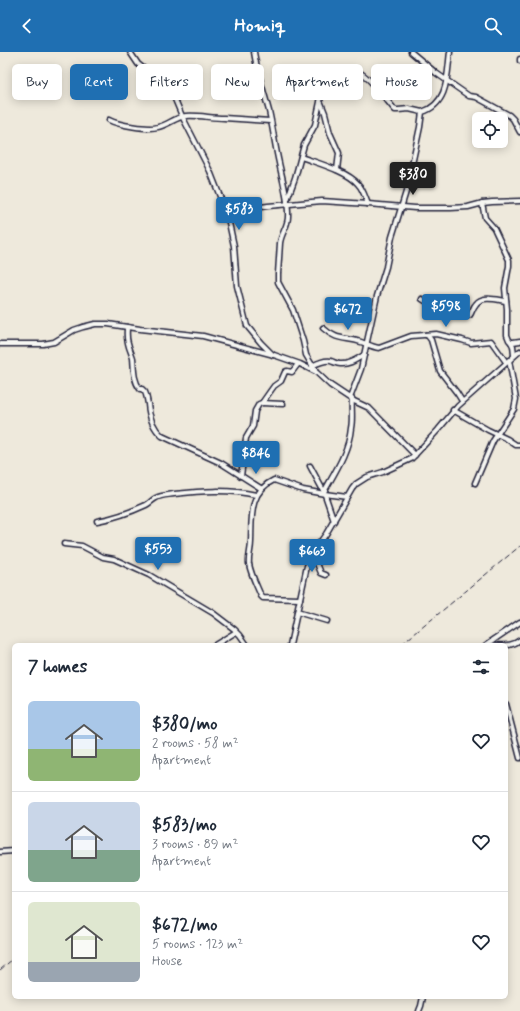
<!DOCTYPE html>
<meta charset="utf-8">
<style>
body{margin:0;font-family:Mynerve,sans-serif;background:#f6f6f7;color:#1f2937;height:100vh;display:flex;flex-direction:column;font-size:15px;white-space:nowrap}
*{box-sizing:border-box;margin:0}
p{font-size:13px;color:#747a83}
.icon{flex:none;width:22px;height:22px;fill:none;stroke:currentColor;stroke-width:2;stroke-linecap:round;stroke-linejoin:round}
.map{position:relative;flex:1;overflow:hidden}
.details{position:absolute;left:12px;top:591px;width:496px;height:356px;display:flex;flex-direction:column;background:#fff;border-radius:6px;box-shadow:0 2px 10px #0003}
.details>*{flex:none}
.banner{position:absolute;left:12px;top:12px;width:496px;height:36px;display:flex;gap:8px}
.controls{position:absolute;left:472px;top:60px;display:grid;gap:8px}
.controls a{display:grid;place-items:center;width:36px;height:36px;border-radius:6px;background:#fff;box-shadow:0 2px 10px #0003;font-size:20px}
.price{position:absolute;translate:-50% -34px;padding:0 9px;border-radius:4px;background:#1f6fb2;color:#fff;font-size:13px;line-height:26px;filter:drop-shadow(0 1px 2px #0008)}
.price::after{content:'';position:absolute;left:50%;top:24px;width:12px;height:9px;margin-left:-6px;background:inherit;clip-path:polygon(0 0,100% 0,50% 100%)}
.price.active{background:#222;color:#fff}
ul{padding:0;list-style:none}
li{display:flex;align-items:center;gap:12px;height:100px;padding:0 16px}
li+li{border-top:1px solid #e0e1e3}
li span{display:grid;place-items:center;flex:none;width:112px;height:80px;border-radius:6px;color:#555}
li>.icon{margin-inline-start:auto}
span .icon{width:48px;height:48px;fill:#fffc;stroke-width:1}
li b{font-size:17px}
h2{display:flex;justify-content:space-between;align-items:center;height:48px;padding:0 16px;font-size:17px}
.chip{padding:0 14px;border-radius:6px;background:#fff;box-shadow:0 2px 10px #0003;font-size:14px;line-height:36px}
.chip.active{background:#1f6fb2;color:#fff}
header{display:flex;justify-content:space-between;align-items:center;height:52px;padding:0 16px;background:#1f6fb2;color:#fff;font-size:18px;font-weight:800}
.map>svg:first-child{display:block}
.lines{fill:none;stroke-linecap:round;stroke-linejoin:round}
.minor-casing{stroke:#22223b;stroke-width:7}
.minor{stroke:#f6f6f2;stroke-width:4}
.rail{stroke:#22223b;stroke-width:1;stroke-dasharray:6 3;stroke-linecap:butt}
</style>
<header><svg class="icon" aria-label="back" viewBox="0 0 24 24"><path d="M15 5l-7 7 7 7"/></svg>Homiq<svg class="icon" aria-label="search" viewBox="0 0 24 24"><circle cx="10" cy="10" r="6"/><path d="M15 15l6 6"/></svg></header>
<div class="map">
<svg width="520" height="959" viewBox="0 0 520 959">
<rect width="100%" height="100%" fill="#eee9dc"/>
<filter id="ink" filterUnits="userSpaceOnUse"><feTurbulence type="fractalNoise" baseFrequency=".025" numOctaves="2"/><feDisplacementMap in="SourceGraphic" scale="8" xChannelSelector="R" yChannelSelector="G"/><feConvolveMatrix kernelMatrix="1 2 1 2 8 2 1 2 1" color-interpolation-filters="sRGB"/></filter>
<g filter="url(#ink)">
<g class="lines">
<defs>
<g id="minor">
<polyline points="130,0 138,12 158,28 170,40 174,45 182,64 210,119 221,147 228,166 234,194 237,234 247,274 261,291 273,303"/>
<path d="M254,0C257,20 264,40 269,59C273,76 275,94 279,111C282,125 289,150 288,165C288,174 281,182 280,191L278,222V230L293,258L303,289L306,303L315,318"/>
<polyline points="411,0 436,21 469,44 476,45 509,63 513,67 520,80"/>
<polyline points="520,7 520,9"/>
<polyline points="321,51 325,61 330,81 339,101 337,118"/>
<path d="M109,68C118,73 148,78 158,75C168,73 176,65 186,64C199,63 211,66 224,66C239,67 255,68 270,69"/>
<path d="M301,105C317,111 347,119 358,132C363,137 365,145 368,152"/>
<path d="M287,148L295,126L304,93L315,73L320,50L323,27C327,23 334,22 340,21C346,21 354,19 360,21C369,24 388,50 395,58H398L409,57L422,60"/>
<polyline points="482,151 485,166 494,176 509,208 509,214 505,236 507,257 507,283 509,288 511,290 513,294 514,303"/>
<polyline points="225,160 268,154 322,149 368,152 415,156 451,156 468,155 483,151 492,150 520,149"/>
<path d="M422,247C433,253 457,269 470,263C472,260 473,255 476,252C482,243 498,248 506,249"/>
<path d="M127,275C127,280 126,285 128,291C129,296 131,300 133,306C134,316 133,328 140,337H142L145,340C147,344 147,348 148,352C149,365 153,376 162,384L221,411L262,437"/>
<path d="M323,276C337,289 345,285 361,290C367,292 372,295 379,296L411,284L436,282L462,288L471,291L491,289L506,310"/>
<polyline points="426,283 428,284 431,288 440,319 457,341 462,349"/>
<polyline points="511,290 513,290 520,289"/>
<polyline points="0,292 43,292 54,290 74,278 83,275 95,272 108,272 140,277 203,284 274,303 300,312 316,320 330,333 354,349 369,356 415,403"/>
<path d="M312,314C318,311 324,308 331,309C334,310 337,312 340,312C349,313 357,307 364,303"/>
<path d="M350,346L361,317L377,244L386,215L392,185L409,130L411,117L420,75L422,60C449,52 447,22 450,0"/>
<polyline points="262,351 283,352"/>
<polyline points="453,358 488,378 507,387 516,393 520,393"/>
<polyline points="310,414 324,440"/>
<polyline points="241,424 246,386 253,374 255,359 259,352 262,351 269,341 274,334 281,329 285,320 287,319 292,320 298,312"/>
<polyline points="475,431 493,389 514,357 516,347 509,308"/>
<path d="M97,469C114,466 131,460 146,453C150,451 152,448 156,446C161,443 168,443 174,442C201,439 229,437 256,443"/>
<path d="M334,469L324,440C335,420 349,399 351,376C353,367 351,357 352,347"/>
<polyline points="64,492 82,494 103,505 114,507 149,523 213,561 234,577 240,583 247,593"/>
<polyline points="313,502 321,521 326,523"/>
<path d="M300,547L263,546L261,544C257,534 251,523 249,512C248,505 251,498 251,490C252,467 248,440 274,428L303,438L325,442L347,445"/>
<polyline points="297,560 327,569"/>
<polyline points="215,593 236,580"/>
<polyline points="290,593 307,514 315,497 326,482 352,437 356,432 367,425 383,420 411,407 415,403 438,378 458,354 520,299"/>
<polyline points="486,593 520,570"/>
<path d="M494,593C505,593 511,595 520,588"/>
<polyline points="506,652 520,706"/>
<polyline points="0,800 14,799"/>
<polyline points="419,959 421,954 423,945"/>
</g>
</defs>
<use href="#minor" class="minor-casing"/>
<use href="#minor" class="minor"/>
<g class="rail">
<polyline points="401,593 520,494"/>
<polyline points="0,918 14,906"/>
</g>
</g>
</g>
</svg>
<div class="controls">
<a><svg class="icon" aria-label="locate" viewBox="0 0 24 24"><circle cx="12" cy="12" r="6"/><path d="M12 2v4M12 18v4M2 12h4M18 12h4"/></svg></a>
</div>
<b class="price active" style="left:413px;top:144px">$380</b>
<b class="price" style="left:239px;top:179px">$583</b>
<b class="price" style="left:446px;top:276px">$598</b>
<b class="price" style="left:348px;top:279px">$672</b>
<b class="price" style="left:256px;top:423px">$846</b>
<b class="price" style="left:158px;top:519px">$553</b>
<b class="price" style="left:312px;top:521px">$663</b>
<div class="banner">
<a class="chip">Buy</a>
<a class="chip active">Rent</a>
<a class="chip">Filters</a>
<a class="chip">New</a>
<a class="chip">Apartment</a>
<a class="chip">House</a>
</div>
<section class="details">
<h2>7 homes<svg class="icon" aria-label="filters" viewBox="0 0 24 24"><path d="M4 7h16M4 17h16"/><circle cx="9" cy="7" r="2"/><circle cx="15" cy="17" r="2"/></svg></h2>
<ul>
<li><span style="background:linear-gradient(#a9c7e8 60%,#8fb573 0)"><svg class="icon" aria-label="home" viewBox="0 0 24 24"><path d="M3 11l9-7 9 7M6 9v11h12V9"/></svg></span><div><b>$380/mo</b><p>2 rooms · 58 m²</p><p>Apartment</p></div><svg class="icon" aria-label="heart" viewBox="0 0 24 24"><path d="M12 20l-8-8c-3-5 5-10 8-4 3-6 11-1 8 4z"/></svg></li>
<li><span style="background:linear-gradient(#c9d6e8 60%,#7fa58c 0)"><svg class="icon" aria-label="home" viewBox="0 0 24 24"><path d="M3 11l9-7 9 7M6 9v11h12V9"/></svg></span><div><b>$583/mo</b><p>3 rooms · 89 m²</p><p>Apartment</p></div><svg class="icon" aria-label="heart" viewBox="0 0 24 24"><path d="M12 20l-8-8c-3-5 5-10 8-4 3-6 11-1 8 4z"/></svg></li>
<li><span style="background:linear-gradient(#dfe7d0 75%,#9aa5b1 0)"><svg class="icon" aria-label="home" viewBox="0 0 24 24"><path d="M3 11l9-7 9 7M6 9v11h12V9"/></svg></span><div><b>$672/mo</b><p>5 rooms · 123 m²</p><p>House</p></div><svg class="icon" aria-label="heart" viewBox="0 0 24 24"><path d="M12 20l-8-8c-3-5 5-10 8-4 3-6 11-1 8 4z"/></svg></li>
</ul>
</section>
</div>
